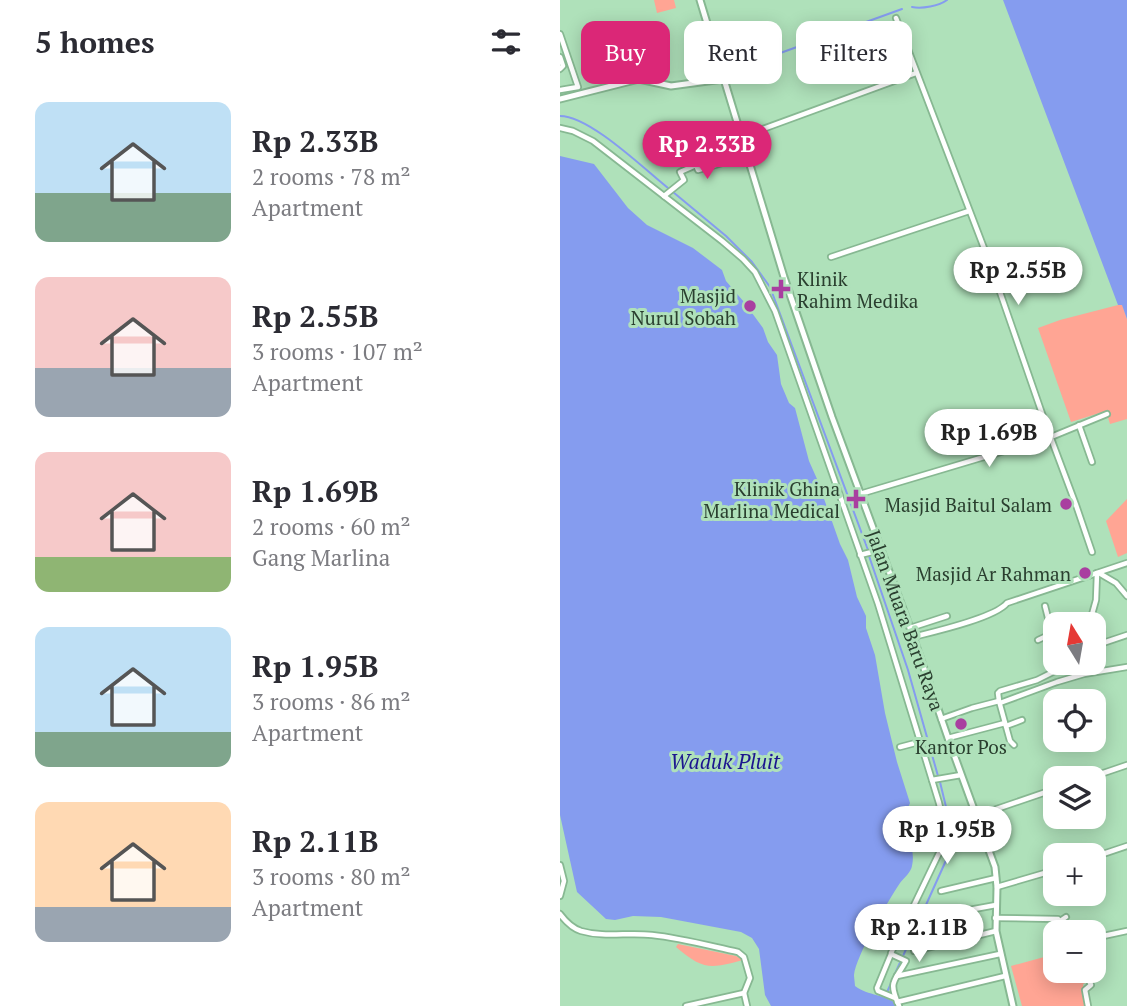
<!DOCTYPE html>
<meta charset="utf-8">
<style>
body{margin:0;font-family:"PT Serif",serif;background:#f7f7f7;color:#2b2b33;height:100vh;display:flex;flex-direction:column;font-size:26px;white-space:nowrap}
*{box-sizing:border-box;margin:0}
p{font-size:23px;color:#7c7c81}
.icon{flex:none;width:38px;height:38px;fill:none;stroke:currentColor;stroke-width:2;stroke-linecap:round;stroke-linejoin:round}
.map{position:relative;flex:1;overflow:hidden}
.details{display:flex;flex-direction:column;background:#fff;width:560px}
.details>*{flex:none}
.banner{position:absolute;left:21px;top:21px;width:441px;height:63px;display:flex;gap:14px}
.needle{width:46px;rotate:349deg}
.controls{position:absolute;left:483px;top:612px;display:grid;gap:14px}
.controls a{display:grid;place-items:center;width:63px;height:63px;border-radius:14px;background:#fff;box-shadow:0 4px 18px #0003;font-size:35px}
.price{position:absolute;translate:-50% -60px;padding:0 16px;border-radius:24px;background:#fff;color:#222;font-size:23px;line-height:46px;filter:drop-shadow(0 2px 4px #0008)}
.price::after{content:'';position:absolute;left:50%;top:42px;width:21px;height:16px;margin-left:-10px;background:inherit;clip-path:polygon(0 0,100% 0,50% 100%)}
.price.selected{background:#db2777;color:#fff}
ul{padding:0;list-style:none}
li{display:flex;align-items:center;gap:21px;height:175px;padding:0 35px}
li span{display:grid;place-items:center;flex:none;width:196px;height:140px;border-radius:14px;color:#555}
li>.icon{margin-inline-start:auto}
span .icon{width:84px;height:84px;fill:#fffc;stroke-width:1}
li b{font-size:30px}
h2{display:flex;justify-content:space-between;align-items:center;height:84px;padding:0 35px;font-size:30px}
.pill{padding:0 24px;border-radius:14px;background:#fff;box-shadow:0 4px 18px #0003;font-size:24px;line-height:63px}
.pill.selected{background:#db2777;color:#fff}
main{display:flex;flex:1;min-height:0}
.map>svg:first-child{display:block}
.green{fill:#ffa594}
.water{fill:#859cef}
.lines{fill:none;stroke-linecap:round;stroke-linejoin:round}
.stream{stroke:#859cef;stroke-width:2}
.street-casing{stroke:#87b892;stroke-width:8}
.secondary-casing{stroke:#87b892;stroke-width:9}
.street{stroke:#fff;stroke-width:4.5}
.secondary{stroke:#fff;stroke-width:5}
.poi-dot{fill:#a93fa0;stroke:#afe1ba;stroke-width:2.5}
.labels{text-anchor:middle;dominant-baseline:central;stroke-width:6;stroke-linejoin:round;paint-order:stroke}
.poi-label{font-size:19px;fill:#2a3f2f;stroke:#afe1ba;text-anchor:end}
.street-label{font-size:19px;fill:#2a3f2f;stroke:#afe1ba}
.water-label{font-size:21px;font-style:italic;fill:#1b158f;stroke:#afe1ba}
</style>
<main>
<section class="details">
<h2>5 homes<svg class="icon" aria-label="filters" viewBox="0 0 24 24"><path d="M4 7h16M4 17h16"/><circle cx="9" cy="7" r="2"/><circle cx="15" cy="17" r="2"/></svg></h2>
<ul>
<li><span style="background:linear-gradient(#bfe0f5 65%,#7fa58c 0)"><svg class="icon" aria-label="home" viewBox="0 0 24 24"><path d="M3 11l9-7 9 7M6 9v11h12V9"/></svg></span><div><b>Rp 2.33B</b><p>2 rooms · 78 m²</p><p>Apartment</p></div></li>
<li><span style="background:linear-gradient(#f6c9c9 65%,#9aa5b1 0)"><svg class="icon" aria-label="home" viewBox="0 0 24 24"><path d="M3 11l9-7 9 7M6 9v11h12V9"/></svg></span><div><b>Rp 2.55B</b><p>3 rooms · 107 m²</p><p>Apartment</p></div></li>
<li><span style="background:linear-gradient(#f6c9c9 75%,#8fb573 0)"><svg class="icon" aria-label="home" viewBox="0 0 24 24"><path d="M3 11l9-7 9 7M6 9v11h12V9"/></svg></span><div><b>Rp 1.69B</b><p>2 rooms · 60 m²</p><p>Gang Marlina</p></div></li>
<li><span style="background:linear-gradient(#bfe0f5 75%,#7fa58c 0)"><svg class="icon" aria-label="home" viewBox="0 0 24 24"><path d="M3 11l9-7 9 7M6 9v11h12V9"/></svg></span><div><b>Rp 1.95B</b><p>3 rooms · 86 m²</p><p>Apartment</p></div></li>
<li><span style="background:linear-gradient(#ffd9b3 75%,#9aa5b1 0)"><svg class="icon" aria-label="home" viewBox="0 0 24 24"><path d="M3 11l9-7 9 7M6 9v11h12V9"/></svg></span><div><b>Rp 2.11B</b><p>3 rooms · 80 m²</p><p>Apartment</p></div></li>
</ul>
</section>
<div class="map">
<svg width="567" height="1006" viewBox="0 0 567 1006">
<rect width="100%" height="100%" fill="#afe1ba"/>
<g class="green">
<polygon points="94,0 114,0 116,8 97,13"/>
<polygon points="562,304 567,319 567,419 550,424 546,411 511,422 478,328 500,320"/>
<polygon points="567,499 567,553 558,557 546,521"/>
<path d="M118,944L176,956L183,960C150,969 143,970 116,947Z"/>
<polygon points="495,954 495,971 527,971 530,981 523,984 528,1006 462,1006 451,966"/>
</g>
<g class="water">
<polygon points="443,0 567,0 567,319 562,305 558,305"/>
<path d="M0,156L34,164L68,208L87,225L133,248L162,270L166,281L184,302L203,328L208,342L217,355L221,384L229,403L235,408L249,461L257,479L280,544L288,560L297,597L306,616V628L315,655L325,713L337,762L350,803C339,824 357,844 352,866C351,872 344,878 340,883C328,901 296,956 294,975C294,977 295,984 295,986C308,996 326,994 339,1006H211L205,995L199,949L192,938L181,932L101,917L73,916L55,920L46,919L17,892L0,815Z"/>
</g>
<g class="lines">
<g class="stream">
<path d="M352,7C362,9 379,6 387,0"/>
<polyline points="169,69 179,68 342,9"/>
<polyline points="0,96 81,76 97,80"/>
<path d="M0,116C30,116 84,169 108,188"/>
<polyline points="113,192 166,236 192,262 210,287 308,550"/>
<polyline points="309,556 348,670 378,776"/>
<polyline points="334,976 388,856 393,836 380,782"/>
<polyline points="324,999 332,981"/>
</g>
<defs>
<g id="street">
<polyline points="336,18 432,269 486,425 516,505 532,552"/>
<polyline points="0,34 18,87 0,90"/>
<polyline points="0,57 3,66 0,69"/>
<path d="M0,128L13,131L33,141L162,241L183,259L195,272L215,311L318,604L379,803C383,819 385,833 381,849L331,953L333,955L346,961C334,983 328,980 339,1006"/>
<polyline points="181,137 356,73"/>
<polyline points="104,196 124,180 120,172 136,165 138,170 187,156"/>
<polyline points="271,257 409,211"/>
<polyline points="519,425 532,462"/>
<polyline points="300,494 491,437 547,414"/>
<polyline points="300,555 320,550"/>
<polyline points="539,573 556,583 567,596"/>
<polyline points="485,606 492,634"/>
<polyline points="529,625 536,600 537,573"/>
<polyline points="350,628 387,616"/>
<path d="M353,637C373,632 435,618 447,603L567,563"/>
<polyline points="478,640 495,632"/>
<polyline points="534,646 567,635"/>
<polyline points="440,703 497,682 524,674 567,667"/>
<polyline points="381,719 412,708 439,701"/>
<polyline points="446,726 462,720"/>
<polyline points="388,738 445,723"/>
<polyline points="454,745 450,741 439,701 438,693 440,691 477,680 511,663"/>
<polyline points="340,747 359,742"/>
<polyline points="526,779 567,765"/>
<polyline points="372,780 401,775"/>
<polyline points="416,816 495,789"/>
<polyline points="534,857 567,846"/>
<polyline points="0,865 4,881 0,896"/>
<polyline points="437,887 495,870"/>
<polyline points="381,891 436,878"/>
<path d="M0,914C6,922 12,928 21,931C45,938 68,932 92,935C121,938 150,946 178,952L184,957L190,978L184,993L187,1006"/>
<polyline points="365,918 436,905"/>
<polyline points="435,918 498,919 505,933"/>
<polyline points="500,921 506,917"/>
<polyline points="534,938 567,931"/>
<polyline points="354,951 436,931"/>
<polyline points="331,954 317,988 318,991 335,998"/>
<polyline points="525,971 531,985 525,990 528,1006"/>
<polyline points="337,976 440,954"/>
<polyline points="337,1002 445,976"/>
<polyline points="126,1006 184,993"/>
</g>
<g id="secondary">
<polyline points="140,0 224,277 272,417 350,628 388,738 435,867 437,887 436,931 453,1006"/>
<polyline points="0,99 79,79 111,86 163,79"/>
</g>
</defs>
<use href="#street" class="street-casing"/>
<use href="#secondary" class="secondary-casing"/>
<use href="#street" class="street"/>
<use href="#secondary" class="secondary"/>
</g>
<g class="poi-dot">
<path d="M217.5 278.5h7v7h7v7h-7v7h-7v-7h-7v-7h7z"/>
<circle cx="190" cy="306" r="7"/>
<path d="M292.5 488.5h7v7h7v7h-7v7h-7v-7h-7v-7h7z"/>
<circle cx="506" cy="504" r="7"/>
<circle cx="525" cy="573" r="7"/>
<circle cx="401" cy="724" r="7"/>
</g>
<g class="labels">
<g class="poi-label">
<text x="237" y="278" text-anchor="start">Klinik<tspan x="237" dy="22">Rahim Medika</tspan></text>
<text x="176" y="295">Masjid<tspan x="176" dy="22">Nurul Sobah</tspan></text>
<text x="280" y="488">Klinik Ghina<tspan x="280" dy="22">Marlina Medical</tspan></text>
<text x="492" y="504">Masjid Baitul Salam</text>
<text x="511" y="573">Masjid Ar Rahman</text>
<text x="401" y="746" text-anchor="middle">Kantor Pos</text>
</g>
<g class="street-label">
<text transform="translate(346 620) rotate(70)">Jalan Muara Baru Raya</text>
</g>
<g class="water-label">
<text x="165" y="761">Waduk Pluit</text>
</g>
</g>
</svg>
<div class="controls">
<a><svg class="needle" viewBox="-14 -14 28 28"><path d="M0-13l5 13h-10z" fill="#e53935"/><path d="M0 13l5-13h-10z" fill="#7c7c81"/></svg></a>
<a><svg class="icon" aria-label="locate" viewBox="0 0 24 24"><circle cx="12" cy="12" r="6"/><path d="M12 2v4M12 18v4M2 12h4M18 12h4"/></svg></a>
<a><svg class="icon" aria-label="layers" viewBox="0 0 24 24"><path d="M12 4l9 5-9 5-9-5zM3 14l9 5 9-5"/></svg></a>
<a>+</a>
<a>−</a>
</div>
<b class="price selected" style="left:147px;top:181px">Rp 2.33B</b>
<b class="price" style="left:458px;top:307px">Rp 2.55B</b>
<b class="price" style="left:429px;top:469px">Rp 1.69B</b>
<b class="price" style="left:387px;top:866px">Rp 1.95B</b>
<b class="price" style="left:359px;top:964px">Rp 2.11B</b>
<div class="banner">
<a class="pill selected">Buy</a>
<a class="pill">Rent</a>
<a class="pill">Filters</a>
</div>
</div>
</main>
